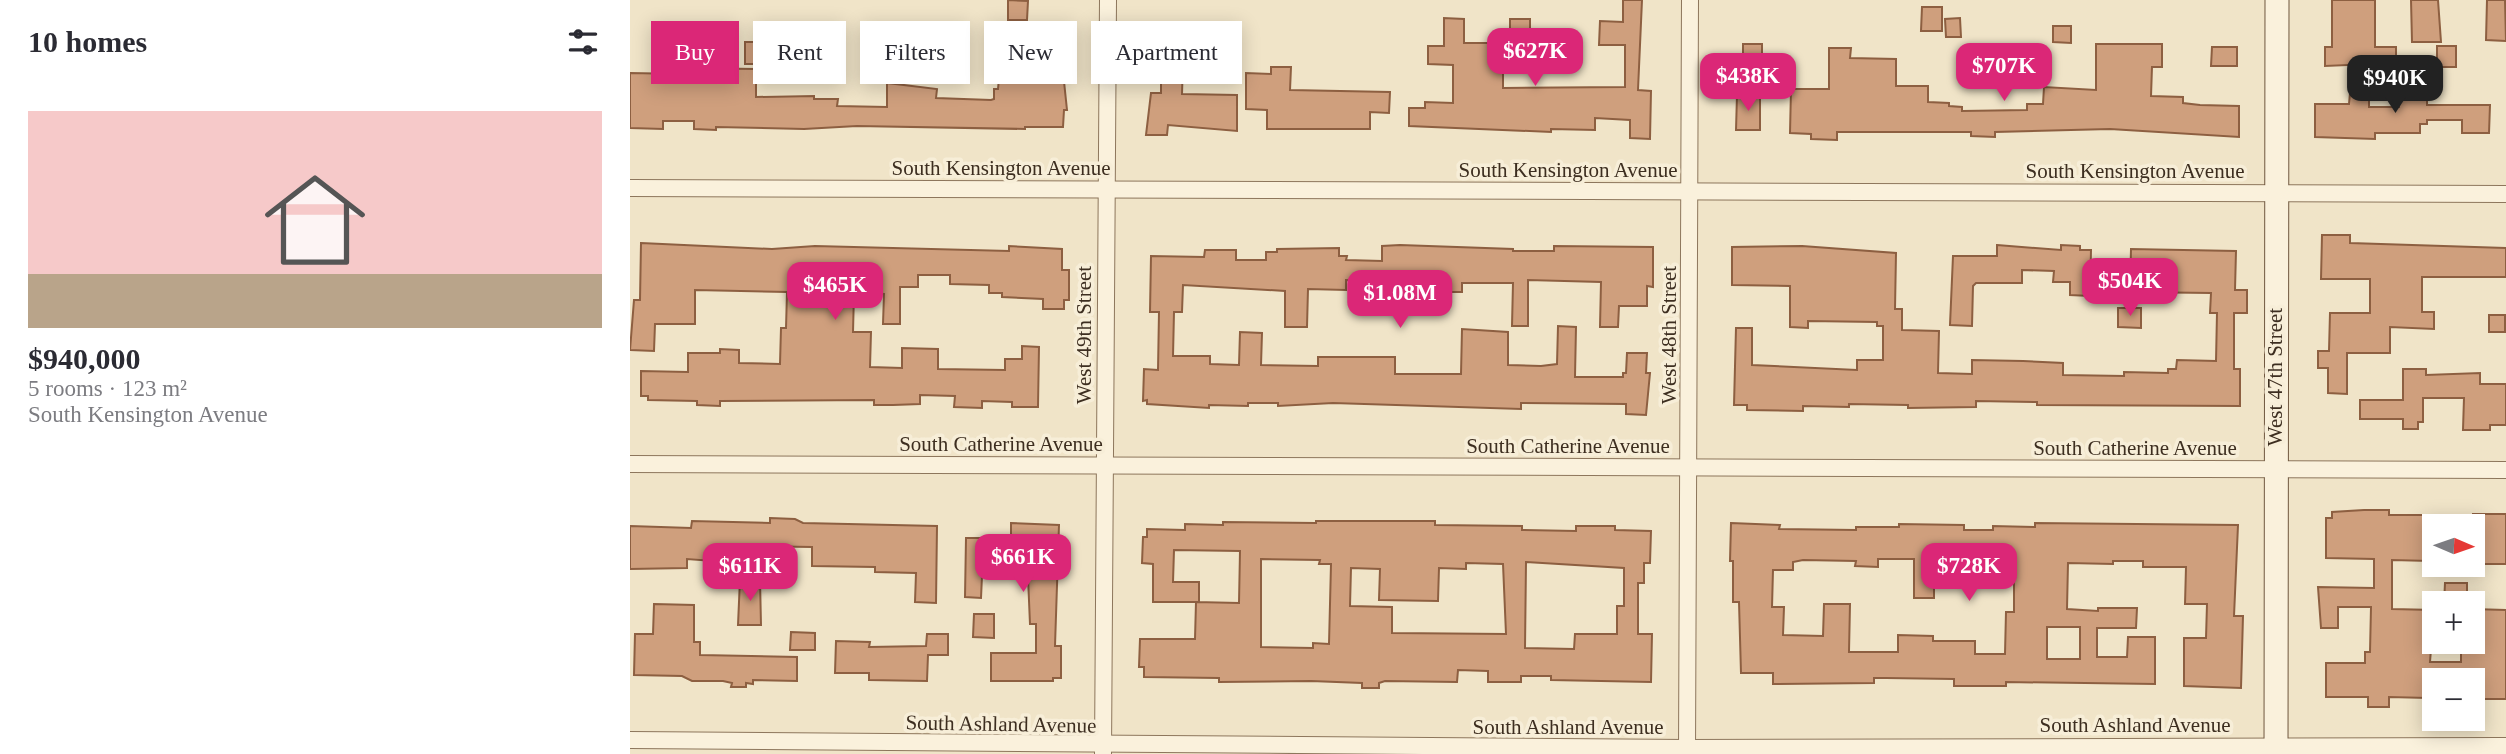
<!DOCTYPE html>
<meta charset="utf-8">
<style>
body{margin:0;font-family:"Times New Roman",serif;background:#f7f7f7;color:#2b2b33;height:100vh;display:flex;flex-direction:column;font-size:26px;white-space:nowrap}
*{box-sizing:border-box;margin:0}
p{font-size:23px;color:#7c7c81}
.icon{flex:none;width:38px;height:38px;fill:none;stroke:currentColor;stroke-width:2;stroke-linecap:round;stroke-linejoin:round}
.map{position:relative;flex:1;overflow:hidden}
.details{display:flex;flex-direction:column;background:#fff;width:630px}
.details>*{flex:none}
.banner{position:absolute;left:21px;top:21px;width:665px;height:63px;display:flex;gap:14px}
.needle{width:46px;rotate:92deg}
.buttons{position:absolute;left:1792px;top:514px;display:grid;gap:14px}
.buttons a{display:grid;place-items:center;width:63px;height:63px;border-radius:0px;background:#fff;box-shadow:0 4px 18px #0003;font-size:35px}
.price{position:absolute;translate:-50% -60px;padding:0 16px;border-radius:14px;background:#db2777;color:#fff;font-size:23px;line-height:46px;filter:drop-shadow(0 2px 4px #0008)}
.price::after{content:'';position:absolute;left:50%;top:42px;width:21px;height:16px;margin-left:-10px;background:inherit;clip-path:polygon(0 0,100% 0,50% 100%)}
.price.active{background:#222;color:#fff}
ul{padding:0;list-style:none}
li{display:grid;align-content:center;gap:14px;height:371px;padding:0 28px}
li+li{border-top:2px solid #e1e1e2}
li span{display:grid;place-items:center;height:217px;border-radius:0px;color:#555}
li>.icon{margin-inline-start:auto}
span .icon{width:126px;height:126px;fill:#fffc;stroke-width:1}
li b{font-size:30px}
h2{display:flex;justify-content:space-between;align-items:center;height:84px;padding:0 28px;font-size:30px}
.tag{padding:0 24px;border-radius:0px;background:#fff;box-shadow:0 4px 18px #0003;font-size:24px;line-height:63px}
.tag.active{background:#db2777;color:#fff}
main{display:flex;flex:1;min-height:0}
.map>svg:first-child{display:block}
.building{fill:#cf9f7d;stroke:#8d5f41;stroke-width:2;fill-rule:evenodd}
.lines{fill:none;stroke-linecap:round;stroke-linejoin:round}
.minor-casing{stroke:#8d765c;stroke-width:18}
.secondary-casing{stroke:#6f573f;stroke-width:25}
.minor{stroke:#faf1dc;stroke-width:16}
.secondary{stroke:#faf1dc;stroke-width:23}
.labels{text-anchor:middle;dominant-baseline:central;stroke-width:7;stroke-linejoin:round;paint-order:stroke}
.street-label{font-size:21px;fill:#3d2e20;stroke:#f7eed8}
</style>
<main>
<section class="details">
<h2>10 homes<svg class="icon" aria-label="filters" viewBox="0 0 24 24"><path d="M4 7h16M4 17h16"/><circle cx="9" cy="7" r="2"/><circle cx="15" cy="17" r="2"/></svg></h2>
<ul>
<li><span style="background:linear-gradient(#f6c9c9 75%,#b9a48a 0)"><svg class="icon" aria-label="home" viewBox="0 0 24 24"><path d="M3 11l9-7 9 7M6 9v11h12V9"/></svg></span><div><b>$940,000</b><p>5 rooms · 123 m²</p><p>South Kensington Avenue</p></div></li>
</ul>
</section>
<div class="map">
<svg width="1876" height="754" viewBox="0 0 1876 754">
<rect width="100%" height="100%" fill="#f0e4c8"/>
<g class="building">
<polygon points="378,0 398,1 397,20 378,20"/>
<polygon points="993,0 1012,0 1008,90 1021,91 1020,139 1000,138 1000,120 965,118 965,130 921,129 921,132 779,126 779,108 795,108 795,102 823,103 823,65 798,64 798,46 814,46 814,18 834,19 834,43 873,43 873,88 995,87 995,45 969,45 970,21 993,22"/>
<polygon points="1702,0 1745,0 1745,47 1766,47 1766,71 1741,70 1741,64 1695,66 1695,47 1702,47"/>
<polygon points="1781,0 1808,0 1811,42 1782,42"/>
<polygon points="1857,0 1875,0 1876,41 1856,40"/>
<polygon points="1292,7 1312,7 1312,31 1291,31"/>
<polygon points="1330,18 1331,37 1316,37 1315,19"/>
<rect x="880" y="19" width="20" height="24"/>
<polygon points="1423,26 1441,26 1441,43 1423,42"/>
<polygon points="115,42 132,42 131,64 115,64"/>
<polygon points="1113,44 1132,44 1132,64 1113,63"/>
<polygon points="1466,44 1532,44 1532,67 1522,67 1521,96 1553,97 1553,103 1570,105 1609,106 1609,137 1480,129 1365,132 1365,137 1341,136 1341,132 1207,132 1207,140 1181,139 1181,134 1160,133 1161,89 1199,89 1199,48 1221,48 1220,58 1266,59 1266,86 1298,86 1298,102 1319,103 1319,106 1332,107 1332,111 1397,110 1397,104 1413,104 1414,87 1466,90"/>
<rect x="1807" y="46" width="19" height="21"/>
<polygon points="1582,47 1607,47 1607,66 1581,66"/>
<polygon points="531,59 553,60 552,94 607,95 607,131 538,125 537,135 516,135 521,93 531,93"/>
<polygon points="641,67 661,67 660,90 760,92 759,113 740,112 740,129 637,129 637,110 616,109 616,73 641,74"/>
<polygon points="52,68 126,69 126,97 184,96 184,99 208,99 207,106 257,107 257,83 307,89 306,98 361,100 364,99 364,89 368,89 369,78 375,79 375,69 433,72 437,110 434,110 433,127 395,127 395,129 227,126 174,129 86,127 86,130 64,129 64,121 33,121 33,129 0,128 0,73 52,74"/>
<polygon points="1769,81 1797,81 1797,105 1860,105 1859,133 1832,133 1832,120 1797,120 1797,124 1790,124 1790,133 1745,133 1745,139 1685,137 1685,104 1719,104 1720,93 1739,93 1739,107 1769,107"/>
<polygon points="1107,95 1130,95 1130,130 1106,130"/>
<polygon points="1692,235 1720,235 1720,243 1876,248 1876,277 1792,277 1792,312 1804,312 1804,329 1760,327 1760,353 1717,353 1717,394 1698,393 1698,368 1688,368 1688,351 1699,351 1700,313 1740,313 1740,279 1691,279"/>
<polygon points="11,243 142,249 185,246 379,251 379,246 432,249 432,270 439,270 439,300 434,300 434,309 413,309 413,299 372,297 372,293 359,293 359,285 320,284 320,275 288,275 288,287 270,287 270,324 253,324 254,294 224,293 223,332 241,332 240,367 272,368 272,348 308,349 308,369 375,370 375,359 392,359 392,346 409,347 408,407 382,407 382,402 352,401 352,408 324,407 325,396 290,395 290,404 263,405 244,405 244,400 90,401 90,406 67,405 67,401 18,400 18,396 11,396 11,371 58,372 58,353 90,353 90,349 109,350 109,363 150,364 151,328 156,328 157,292 65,290 65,324 25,324 24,351 0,350 4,300 10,300"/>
<polygon points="770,245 883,249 883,251 924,251 924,246 1023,247 1023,287 1017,286 1017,306 989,306 988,327 970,327 971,282 898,280 898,326 882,326 883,283 832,283 832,292 815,292 783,290 783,281 770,280 770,276 738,276 738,281 716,280 716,290 678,289 677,327 655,327 655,291 553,285 552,312 544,312 543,356 580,356 580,364 609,365 610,332 632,333 631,365 688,366 688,357 765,357 765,374 831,374 832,329 878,332 878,365 911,366 927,364 928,326 946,327 945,377 993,377 993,373 996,373 997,353 1017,353 1016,373 1020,373 1016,415 996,414 996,404 891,403 891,409 703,403 648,406 648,403 618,403 618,406 579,405 579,408 517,404 517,400 513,401 514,369 528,370 529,312 520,312 521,256 574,257 575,250 606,250 606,260 636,260 636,252 647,252 647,249 709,248 709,256 717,256 716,260 752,261 752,246"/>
<polygon points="1367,245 1431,250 1431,245 1450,246 1450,250 1461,250 1460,296 1440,295 1440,282 1423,282 1424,271 1392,270 1392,283 1346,283 1343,286 1342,326 1320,325 1323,256 1367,256"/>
<polygon points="1172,246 1266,253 1265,309 1272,309 1272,330 1309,331 1308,373 1342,374 1342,360 1393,361 1433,363 1433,375 1494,376 1494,372 1538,373 1538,369 1546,369 1547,360 1586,361 1587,313 1580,313 1581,293 1500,292 1501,249 1606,251 1605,290 1617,290 1617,313 1604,313 1604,369 1610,369 1610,406 1407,405 1407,402 1346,401 1346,407 1278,408 1278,405 1219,404 1219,407 1173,406 1173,411 1117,410 1117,405 1104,405 1106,328 1122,328 1122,365 1227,370 1227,360 1253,360 1253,326 1247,326 1247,322 1178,321 1178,328 1160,327 1160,286 1102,285 1102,247"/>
<polygon points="1488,308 1511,308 1511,328 1488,327"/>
<rect x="1859" y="315" width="16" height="17"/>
<polygon points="1773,369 1796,369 1796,375 1850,373 1850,384 1876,384 1876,425 1860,425 1860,430 1833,430 1834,398 1793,398 1793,422 1788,422 1788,429 1773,429 1773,419 1730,419 1730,400 1773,400"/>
<polygon points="1734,510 1759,510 1759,515 1804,515 1804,551 1800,551 1800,561 1762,560 1762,609 1804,610 1800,662 1831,662 1831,648 1843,648 1843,609 1876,610 1876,699 1843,699 1843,681 1800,681 1798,698 1759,697 1759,707 1738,707 1738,697 1696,697 1696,663 1735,663 1735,652 1740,652 1741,607 1708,607 1708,628 1691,628 1688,587 1744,588 1744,559 1696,558 1696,518 1702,518 1702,512"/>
<rect x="1843" y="514" width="33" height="50"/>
<polygon points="140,518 165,519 173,523 307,526 306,603 285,602 286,573 245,572 245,567 182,566 182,547 124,546 123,564 57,559 57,568 0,569 0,526 61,528 62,521 140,523"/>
<path d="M686,521H805V525L892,526V530L946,531V526H985V530L1021,531L1020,563H1014V583H1008V634H1022L1021,682L921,680V676H891V682H858V671L828,670L827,682L755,681L749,683V688H732V683L681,681L589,682V678L514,677V667H509L510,639H565L566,602L609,603L610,551L544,550L543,582H569V602H523V564L512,563L513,537H517V529L555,530V524L593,525V522L686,523ZM631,559L690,560L689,564H701L699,644L683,643V648L631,647ZM896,562L994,568V606H987V634H945L944,649L895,648ZM836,563L873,564L876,634L762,633V607L720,606L721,568L750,569L749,600L808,601L809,568L836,569Z"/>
<polygon points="381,523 429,525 425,646 431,646 431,678 423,678 423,681 361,681 361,653 406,653 406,624 400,624 398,577 352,576 351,598 335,597 336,538 381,538"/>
<path d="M1101,523L1150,525L1149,529L1226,530V527H1269V524L1334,525V530H1363V526L1405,527V523L1608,525L1604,616H1613L1611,688L1554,686V638H1576L1577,604H1555L1556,567H1513V561H1483V564L1438,563L1437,609L1468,611V608H1507L1506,628H1467V657H1497L1498,637H1525V684L1376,682V686H1324V679L1256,678H1244V683L1143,684V673H1111L1109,602H1103V561H1100ZM1248,559H1284V598H1304V574H1326V559L1363,560L1362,581H1384V612H1376L1375,654H1345V641H1303V636L1268,635V652H1219L1220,604H1194L1193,636L1153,635L1154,607H1142L1143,570H1163V562L1173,560L1226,561L1225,566L1248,567ZM1417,627H1450V659H1417Z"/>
<polygon points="110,579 130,580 131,625 108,625"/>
<polygon points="1815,583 1837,583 1837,604 1814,604"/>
<polygon points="24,604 64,605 64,642 70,642 70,655 167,657 167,681 123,680 123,684 116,683 116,687 101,687 102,683 93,681 62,681 52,676 4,675 5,634 23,634"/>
<polygon points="344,614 364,614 364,638 343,637"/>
<polygon points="161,632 185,633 185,650 160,650"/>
<polygon points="297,634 318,634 318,655 298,655 297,681 239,680 239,673 205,673 206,641 240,642 239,647 296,646"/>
</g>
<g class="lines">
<defs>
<g id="minor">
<polyline points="0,188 1876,194"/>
<polyline points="0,464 1876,470"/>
<polyline points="0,740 1057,748 1876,746"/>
<polyline points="473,754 478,0"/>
<polyline points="1057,754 1060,0"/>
</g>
<polyline id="secondary" points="1646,754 1647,0"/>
</defs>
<use href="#minor" class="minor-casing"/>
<use href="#secondary" class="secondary-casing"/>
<use href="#minor" class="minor"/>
<use href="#secondary" class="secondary"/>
</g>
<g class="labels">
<g class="street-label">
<text x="371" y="168">South Kensington Avenue</text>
<text x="938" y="170">South Kensington Avenue</text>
<text x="1505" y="171">South Kensington Avenue</text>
<text transform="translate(454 335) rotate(-90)">West 49th Street</text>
<text transform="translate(1039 335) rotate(-90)">West 48th Street</text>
<text transform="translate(1645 377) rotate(-90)">West 47th Street</text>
<text x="371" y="444">South Catherine Avenue</text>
<text x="938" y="446">South Catherine Avenue</text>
<text x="1505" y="448">South Catherine Avenue</text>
<text transform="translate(371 724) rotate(1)">South Ashland Avenue</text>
<text x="1505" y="725">South Ashland Avenue</text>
<text x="938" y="727">South Ashland Avenue</text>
</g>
</g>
</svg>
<div class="buttons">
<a><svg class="needle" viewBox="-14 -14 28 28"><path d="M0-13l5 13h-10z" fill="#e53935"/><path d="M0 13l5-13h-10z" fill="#7c7c81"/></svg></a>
<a>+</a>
<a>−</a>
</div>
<b class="price" style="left:905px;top:88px">$627K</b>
<b class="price" style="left:1374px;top:103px">$707K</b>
<b class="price" style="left:1118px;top:113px">$438K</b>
<b class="price active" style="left:1765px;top:115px">$940K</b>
<b class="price" style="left:1500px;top:318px">$504K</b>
<b class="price" style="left:205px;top:322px">$465K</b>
<b class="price" style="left:770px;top:330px">$1.08M</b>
<b class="price" style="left:393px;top:594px">$661K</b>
<b class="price" style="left:120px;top:603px">$611K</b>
<b class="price" style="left:1339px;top:603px">$728K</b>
<div class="banner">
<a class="tag active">Buy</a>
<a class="tag">Rent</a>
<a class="tag">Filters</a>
<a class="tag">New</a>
<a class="tag">Apartment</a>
</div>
</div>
</main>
